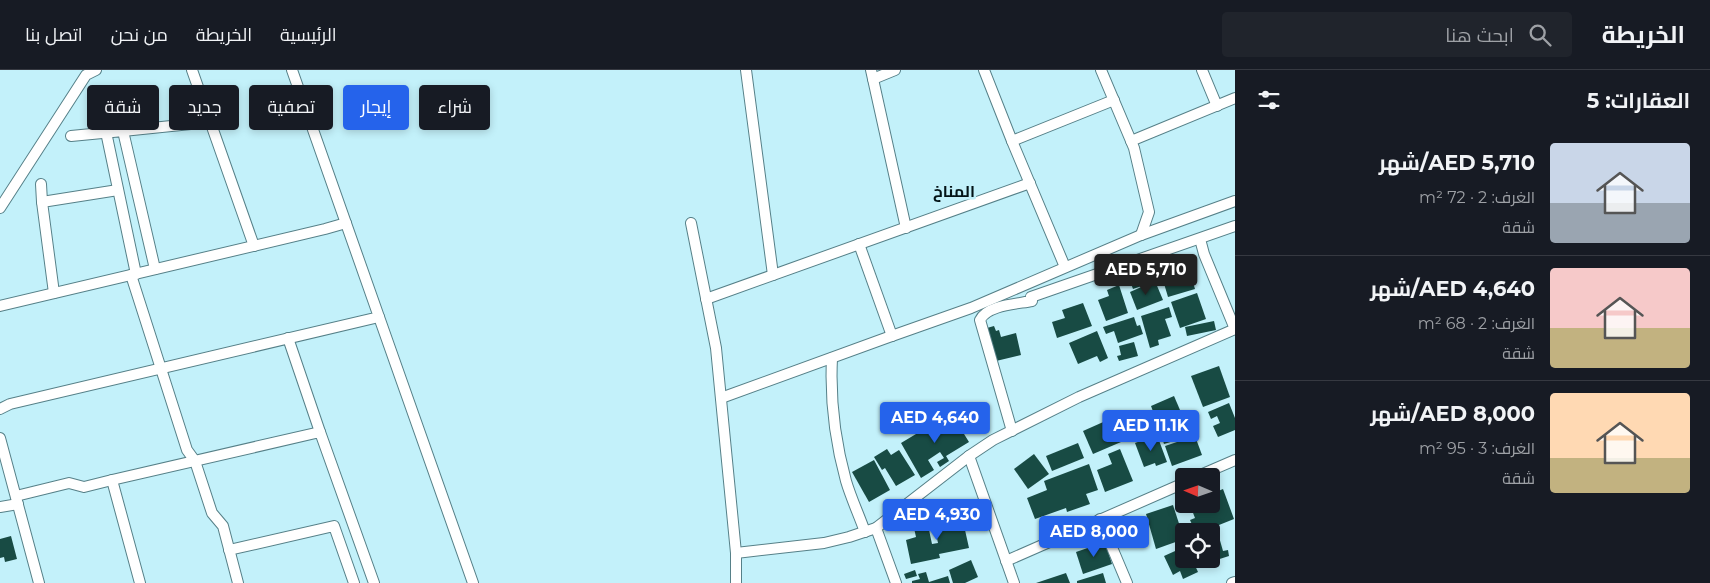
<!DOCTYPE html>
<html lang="ar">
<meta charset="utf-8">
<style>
body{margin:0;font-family:Montserrat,Cairo,sans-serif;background:#20242c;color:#f1f3f6;direction:rtl;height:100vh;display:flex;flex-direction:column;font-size:19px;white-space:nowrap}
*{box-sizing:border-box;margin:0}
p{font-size:16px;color:#9ea1a6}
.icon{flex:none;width:28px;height:28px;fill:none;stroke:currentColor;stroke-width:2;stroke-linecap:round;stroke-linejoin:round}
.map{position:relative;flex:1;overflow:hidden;direction:ltr}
.details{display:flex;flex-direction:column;background:#171b24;width:475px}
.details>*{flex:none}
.banner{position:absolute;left:15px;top:15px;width:475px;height:45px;direction:rtl;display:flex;gap:10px}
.needle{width:32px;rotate:272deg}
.controls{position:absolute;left:1175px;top:398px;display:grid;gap:10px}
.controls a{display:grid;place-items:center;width:45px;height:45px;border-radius:5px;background:#171b24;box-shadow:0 2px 8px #0003;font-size:25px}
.price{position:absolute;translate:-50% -42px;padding:0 11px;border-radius:5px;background:#2563eb;color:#fff;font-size:16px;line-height:32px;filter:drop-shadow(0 1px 2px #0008)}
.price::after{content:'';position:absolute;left:50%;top:30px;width:15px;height:11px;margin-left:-8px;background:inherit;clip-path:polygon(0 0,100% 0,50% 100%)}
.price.selected{background:#222;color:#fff}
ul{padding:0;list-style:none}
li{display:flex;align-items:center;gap:15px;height:125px;padding:0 20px}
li+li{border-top:1px solid #363941}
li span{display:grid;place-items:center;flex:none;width:140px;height:100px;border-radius:5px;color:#555}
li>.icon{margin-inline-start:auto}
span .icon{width:60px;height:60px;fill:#fffc;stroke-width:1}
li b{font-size:21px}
h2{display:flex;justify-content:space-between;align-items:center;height:60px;padding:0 20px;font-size:21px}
.tag{padding:0 18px;border-radius:5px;background:#171b24;box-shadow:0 2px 8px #0003;font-size:18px;line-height:45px}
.tag.selected{background:#2563eb;color:#fff}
header{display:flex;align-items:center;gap:30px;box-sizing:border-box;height:70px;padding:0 25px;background:#171b24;border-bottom:1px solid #363941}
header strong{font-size:24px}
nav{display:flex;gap:28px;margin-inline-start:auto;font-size:18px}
.search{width:350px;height:45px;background:#20242c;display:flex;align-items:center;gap:12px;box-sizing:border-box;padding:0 18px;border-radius:5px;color:#9ea1a6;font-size:19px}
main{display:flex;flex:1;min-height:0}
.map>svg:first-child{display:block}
.building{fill:#184b44}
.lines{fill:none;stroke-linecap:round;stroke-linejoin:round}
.minor-casing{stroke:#568088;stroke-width:12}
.minor{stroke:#fff;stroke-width:10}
.labels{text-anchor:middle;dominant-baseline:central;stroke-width:5;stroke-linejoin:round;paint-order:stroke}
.neighbourhood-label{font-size:16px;font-weight:bold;fill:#031316;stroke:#c3f1fa}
</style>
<header>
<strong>الخريطة</strong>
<div class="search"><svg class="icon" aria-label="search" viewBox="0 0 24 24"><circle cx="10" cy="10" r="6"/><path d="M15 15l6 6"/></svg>ابحث هنا</div>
<nav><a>الرئيسية</a><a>الخريطة</a><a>من نحن</a><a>اتصل بنا</a></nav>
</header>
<main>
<section class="details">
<h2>العقارات: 5<svg class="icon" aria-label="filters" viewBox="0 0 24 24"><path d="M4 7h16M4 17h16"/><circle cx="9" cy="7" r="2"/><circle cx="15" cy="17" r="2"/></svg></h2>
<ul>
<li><span style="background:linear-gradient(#c9d6e8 60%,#9aa5b1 0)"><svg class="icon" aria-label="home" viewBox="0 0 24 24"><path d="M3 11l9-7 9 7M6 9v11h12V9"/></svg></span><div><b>AED 5,710/شهر</b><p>الغرف: 2 · 72 m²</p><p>شقة</p></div></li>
<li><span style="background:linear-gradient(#f6c9c9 60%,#c2b280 0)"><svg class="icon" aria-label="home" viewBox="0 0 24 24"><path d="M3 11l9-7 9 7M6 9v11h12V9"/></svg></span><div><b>AED 4,640/شهر</b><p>الغرف: 2 · 68 m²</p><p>شقة</p></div></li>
<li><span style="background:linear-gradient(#ffd9b3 65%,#c2b280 0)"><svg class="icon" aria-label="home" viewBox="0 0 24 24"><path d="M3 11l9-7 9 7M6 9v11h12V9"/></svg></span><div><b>AED 8,000/شهر</b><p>الغرف: 3 · 95 m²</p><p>شقة</p></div></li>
</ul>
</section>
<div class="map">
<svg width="1235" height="513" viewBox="0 0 1235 513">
<rect width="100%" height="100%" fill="#c3f1fa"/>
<g class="building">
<polygon points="1173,185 1177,198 1184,196 1187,204 1190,203 1195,219 1168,227 1157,190"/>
<polygon points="1149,201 1153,212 1133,219 1129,208"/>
<polygon points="1155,211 1163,230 1137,240 1130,222"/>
<polygon points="1119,215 1128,243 1106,251 1098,230 1109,226 1107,220"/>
<polygon points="1197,223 1206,249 1180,258 1171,232"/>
<polygon points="1083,233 1092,256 1057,268 1052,252 1065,248 1062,240"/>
<polygon points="1169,237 1172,247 1165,249 1171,266 1158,270 1159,275 1150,278 1141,246"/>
<polygon points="1134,247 1137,256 1140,255 1143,264 1118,273 1114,261 1106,264 1103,257"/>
<polygon points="1214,251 1216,260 1187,266 1185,257"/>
<polygon points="994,256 996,261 999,260 1001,267 1016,263 1021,285 996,291 987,258"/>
<polygon points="1097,261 1108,288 1100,292 1097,286 1078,294 1069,273"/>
<polygon points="1134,272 1138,286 1119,291 1117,286 1121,285 1119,276"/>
<polygon points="1219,296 1230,327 1203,337 1191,306"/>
<polygon points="1174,326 1183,347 1159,357 1151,336"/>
<polygon points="1229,333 1235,348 1235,360 1218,367 1213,356 1220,353 1217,346 1211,349 1208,342"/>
<polygon points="951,343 969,372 946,386 949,391 940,397 937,392 944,388 940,382 928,390 934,400 921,408 901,373"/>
<polygon points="1110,349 1121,372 1093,384 1083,361"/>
<polygon points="1189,353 1193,365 1164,374 1160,361"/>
<polygon points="1157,365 1167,392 1156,396 1155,393 1144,397 1135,373"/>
<polygon points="1195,366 1202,385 1172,396 1165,376"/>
<polygon points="1078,373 1084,388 1052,401 1046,386"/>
<polygon points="887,379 891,385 899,380 915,405 896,416 885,398 882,400 874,387"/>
<polygon points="1120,379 1133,411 1105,422 1097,400 1112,394 1108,384"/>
<polygon points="1034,384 1049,404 1028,419 1014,399"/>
<polygon points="874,390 890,420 869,432 852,402"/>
<polygon points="1089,394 1098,420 1086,424 1090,434 1067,442 1066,438 1035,449 1027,428 1047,420 1044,411"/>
<polygon points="1223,419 1234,449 1204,461 1195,461 1190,450 1195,448 1190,435 1211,434 1211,424"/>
<polygon points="1173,435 1184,469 1156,479 1146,444"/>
<polygon points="957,448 960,461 965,460 969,478 939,484 940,488 911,494 906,470 916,467 914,458 928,455 932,474 938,473 933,450 935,450 936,452"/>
<polygon points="11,466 17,489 5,492 4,487 0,488 0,469"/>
<polygon points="1219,467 1223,481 1228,480 1229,486 1204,494 1202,489 1211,489 1211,470"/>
<polygon points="1105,472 1112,494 1083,504 1076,482"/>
<polygon points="1184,477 1184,489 1192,489 1198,502 1183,509 1180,501 1173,505 1164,486"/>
<polygon points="971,490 978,507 965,513 953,513 949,500"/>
<polygon points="915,500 917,506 906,509 904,504"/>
<polygon points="926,502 929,512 948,506 950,513 912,513 912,511 920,509 918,504"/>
<polygon points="1066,503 1070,513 1036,513"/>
<polygon points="1103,503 1106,513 1077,513 1077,511"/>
</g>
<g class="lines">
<defs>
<g id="minor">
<polyline points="192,0 254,176"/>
<polyline points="746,0 773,205"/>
<polyline points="871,0 906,158"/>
<polyline points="984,0 1012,71"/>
<polyline points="1101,0 1134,78 1149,142 1141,165"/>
<polyline points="1202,0 1217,36"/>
<polyline points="873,9 895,0"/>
<polyline points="123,61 210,52"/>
<polyline points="106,62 136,204"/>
<polyline points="71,66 123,61 155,199"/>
<polyline points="1131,71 1235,28"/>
<polyline points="41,114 42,132"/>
<polyline points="0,138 86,5 96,0"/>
<polyline points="691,153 716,278 736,483"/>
<polyline points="859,174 892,266"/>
<polyline points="1065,197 1012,71 1114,30"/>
<polyline points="131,205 187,380 195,391 212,443 223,456 238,513"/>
<polyline points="54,223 42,132 118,120"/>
<polyline points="706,229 1030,113"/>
<polyline points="0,236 325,159 346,153"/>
<polyline points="379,247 473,513"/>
<polyline points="288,268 320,362"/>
<path d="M832,288C830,328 835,371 846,411C851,428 859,445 865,462"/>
<polyline points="721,328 886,268 971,238 1141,165 1235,131"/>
<polyline points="0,339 10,334 379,247 292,0"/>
<path d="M1012,361L980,250C987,235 1017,234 1032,231L1031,227L1235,156"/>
<polyline points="0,368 39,513"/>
<polyline points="969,386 1014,513"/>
<polyline points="1198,406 1235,390"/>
<polyline points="16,426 69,413 84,417 112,410"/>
<polyline points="0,437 18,434"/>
<polyline points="1100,449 1127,513"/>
<polyline points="876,458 896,513"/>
<polyline points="229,480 334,456 354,513"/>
<polyline points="1006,491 1184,413"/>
<polyline points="140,513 112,410 320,362 374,513"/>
<polyline points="736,513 736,483 824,473 849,467 876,458 969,386 993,370 1079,327 1235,259 1204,184 1200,169"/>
<polyline points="1232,513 1235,512"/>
</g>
</defs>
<use href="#minor" class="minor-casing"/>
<use href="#minor" class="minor"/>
</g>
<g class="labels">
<g class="neighbourhood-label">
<text x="954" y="121">المناخ</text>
</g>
</g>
</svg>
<div class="controls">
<a><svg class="needle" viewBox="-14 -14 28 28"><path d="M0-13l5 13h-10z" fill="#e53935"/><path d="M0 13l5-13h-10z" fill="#9ea1a6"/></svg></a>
<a><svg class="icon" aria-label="locate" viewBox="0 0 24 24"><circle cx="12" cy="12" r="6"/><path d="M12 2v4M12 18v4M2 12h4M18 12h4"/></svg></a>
</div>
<b class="price selected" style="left:1146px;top:226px">AED 5,710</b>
<b class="price" style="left:935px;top:374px">AED 4,640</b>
<b class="price" style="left:1151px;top:382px">AED 11.1K</b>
<b class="price" style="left:937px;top:471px">AED 4,930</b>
<b class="price" style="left:1094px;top:488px">AED 8,000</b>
<div class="banner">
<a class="tag">شراء</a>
<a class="tag selected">إيجار</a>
<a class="tag">تصفية</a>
<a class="tag">جديد</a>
<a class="tag">شقة</a>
</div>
</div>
</main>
